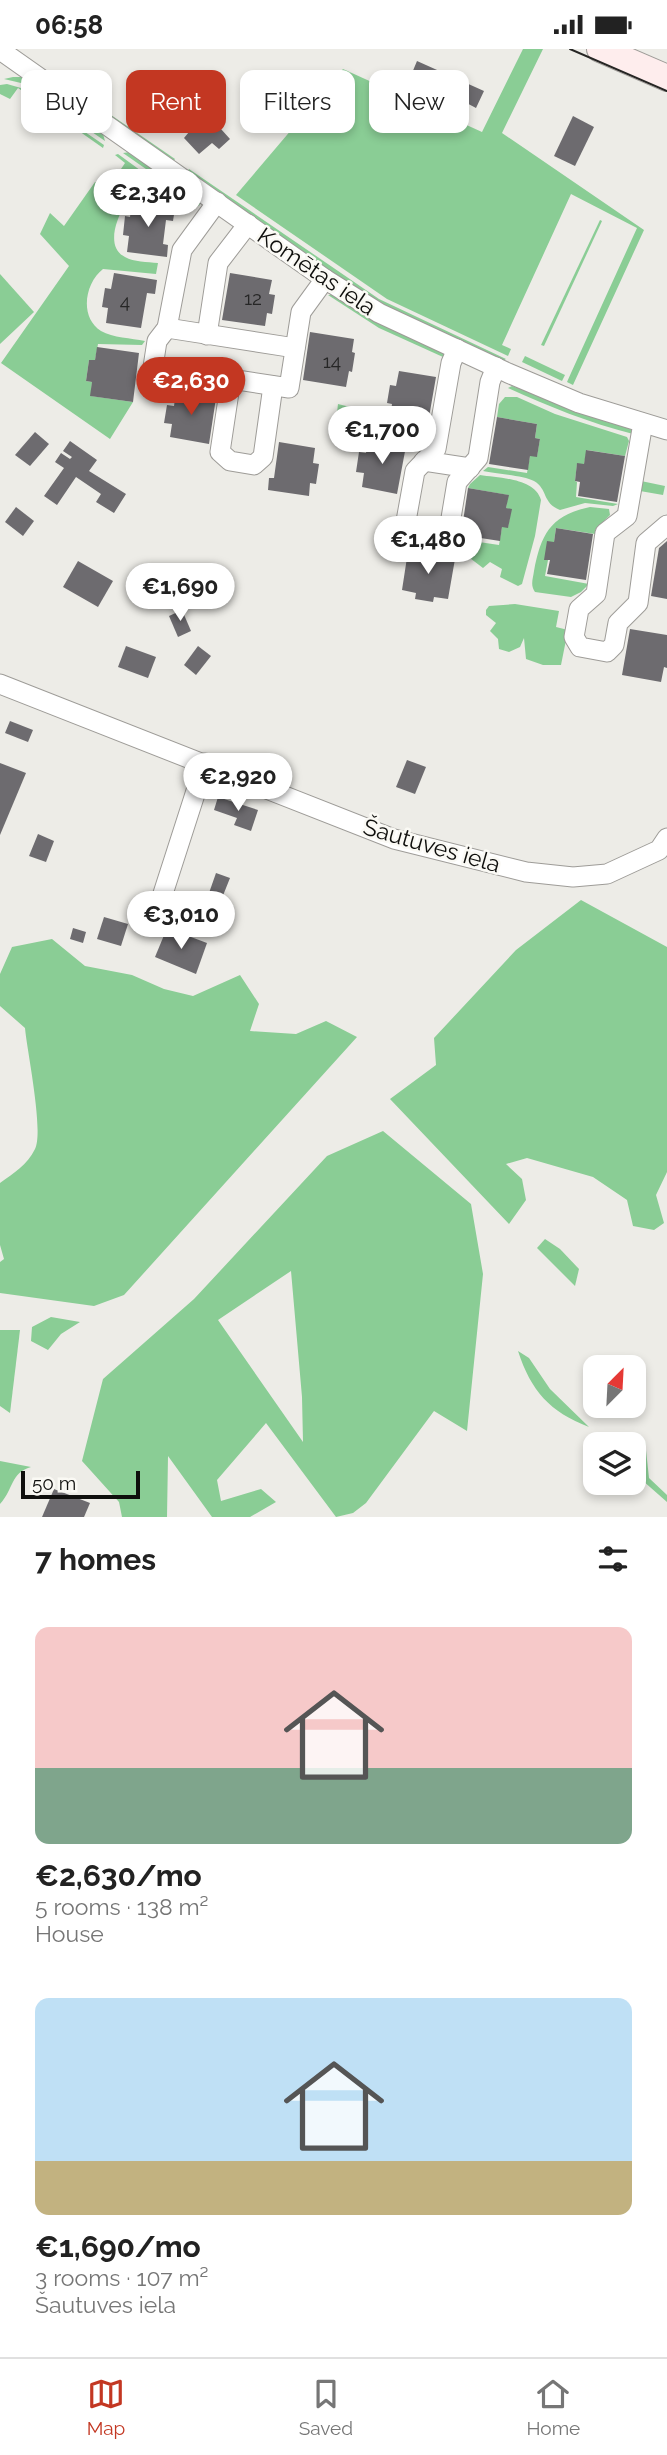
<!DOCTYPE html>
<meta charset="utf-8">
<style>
body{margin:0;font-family:Raleway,sans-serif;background:#f6f6f6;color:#222;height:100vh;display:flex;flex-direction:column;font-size:26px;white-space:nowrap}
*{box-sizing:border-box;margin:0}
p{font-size:23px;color:#767676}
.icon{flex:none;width:38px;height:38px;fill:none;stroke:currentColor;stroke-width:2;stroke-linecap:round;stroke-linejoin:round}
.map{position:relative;height:1468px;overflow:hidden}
.sheet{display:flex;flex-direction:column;background:#fff;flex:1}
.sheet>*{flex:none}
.guide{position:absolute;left:21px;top:21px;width:626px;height:63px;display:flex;gap:14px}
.needle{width:46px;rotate:24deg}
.buttons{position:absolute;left:583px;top:1306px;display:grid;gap:14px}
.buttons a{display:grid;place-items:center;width:63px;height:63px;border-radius:14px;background:#fff;box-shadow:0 4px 10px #0003;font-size:35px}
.scale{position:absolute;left:21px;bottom:18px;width:119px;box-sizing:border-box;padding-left:7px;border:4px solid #0f0f0d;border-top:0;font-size:19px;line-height:24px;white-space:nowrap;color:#0f0f0d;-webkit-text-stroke:5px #faf9f4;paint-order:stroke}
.price{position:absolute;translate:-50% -60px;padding:0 16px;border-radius:24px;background:#fff;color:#222;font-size:23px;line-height:46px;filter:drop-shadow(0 2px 4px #0008)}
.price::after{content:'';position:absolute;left:50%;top:42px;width:21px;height:16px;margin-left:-10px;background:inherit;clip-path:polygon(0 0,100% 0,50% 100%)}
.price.on{background:#c33722;color:#fff}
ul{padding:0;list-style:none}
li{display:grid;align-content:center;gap:14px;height:371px;padding:0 35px}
li span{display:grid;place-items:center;height:217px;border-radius:14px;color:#555}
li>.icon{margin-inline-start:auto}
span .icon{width:126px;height:126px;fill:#fffc;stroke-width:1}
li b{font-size:30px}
h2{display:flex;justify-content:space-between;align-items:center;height:84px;padding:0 35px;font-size:30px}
.tag{padding:0 24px;border-radius:14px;background:#fff;box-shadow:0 4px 10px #0003;font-size:24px;line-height:63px}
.tag.on{background:#c33722;color:#fff}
.status{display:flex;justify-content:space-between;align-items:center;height:49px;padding:0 35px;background:#fff;direction:ltr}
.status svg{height:19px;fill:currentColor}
.tab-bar{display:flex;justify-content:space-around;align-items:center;height:98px;border-top:2px solid #e0e0e0;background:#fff;font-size:19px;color:#767676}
.tab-bar a{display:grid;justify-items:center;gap:4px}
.tab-bar .on{color:#c33722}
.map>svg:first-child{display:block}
.green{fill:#8acd95;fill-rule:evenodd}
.building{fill:#6d6b6f}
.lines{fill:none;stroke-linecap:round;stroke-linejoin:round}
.street-casing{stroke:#9e9c98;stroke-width:21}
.secondary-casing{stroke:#9e9c98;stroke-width:28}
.street{stroke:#fff;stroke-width:19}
.secondary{stroke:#feeded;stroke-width:26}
.tram{stroke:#262624;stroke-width:2}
.labels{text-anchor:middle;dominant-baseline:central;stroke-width:5;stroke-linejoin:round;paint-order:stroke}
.number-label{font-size:19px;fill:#262626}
.street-label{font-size:23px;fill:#0f0f0d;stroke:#faf9f4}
</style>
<div class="status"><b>06:58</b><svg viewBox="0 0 49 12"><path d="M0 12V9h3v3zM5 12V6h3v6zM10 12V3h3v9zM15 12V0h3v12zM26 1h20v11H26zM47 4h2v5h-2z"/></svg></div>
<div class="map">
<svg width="667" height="1468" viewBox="0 0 667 1468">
<rect width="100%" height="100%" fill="#edece7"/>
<g class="green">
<polygon points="523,0 543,0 502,84 644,181 573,336 567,333 571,324 637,179 571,145 502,296 511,300 508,307 387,250 236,146 343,20 482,83"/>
<polygon points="29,15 50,24 175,110 173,113"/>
<polygon points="13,28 23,28 103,85 105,92 21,34 4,30"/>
<polygon points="7,35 21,39 104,96 103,99 18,39 10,50 0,45 0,36"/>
<polygon points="130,103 201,152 199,157 123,104"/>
<path d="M118,105L144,124C133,140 96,193 125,208C134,213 147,213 158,214L156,225L103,220C85,234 79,268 101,282C113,289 131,289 145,292L142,296L98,295L95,311H89L86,332L92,333L91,347L133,353L110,390L1,314L69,217L40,185L50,164L64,177L95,133L107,141L125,114L115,106Z"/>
<polygon points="189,120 379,250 506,310 503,312 369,250 187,123"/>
<polygon points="600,171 602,172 544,297 541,296"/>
<polygon points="0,225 34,263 0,295"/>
<polygon points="328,246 336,246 445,304 443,308 379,279"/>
<polygon points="525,307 565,326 562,332 522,313"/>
<path d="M512,337L630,379L633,385C589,374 548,357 508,339Z"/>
<path d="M505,348H517L555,365L627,388L629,392L625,407L587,401L584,415H577L575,432L577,433L576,448L618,455L613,457L585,454L560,461C542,454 548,440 534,432C523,426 496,425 483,422L488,418L527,424L530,407H537L540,390L535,389L537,375L497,368L499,355Z"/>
<polygon points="338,355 366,362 360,381 346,389 335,381"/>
<path d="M480,426C499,429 535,429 541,451L535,487L522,535L518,537L500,528L502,520L490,513L483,519L458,500L459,490L499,496L502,478H508L511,461L506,459L508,446L468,439L470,435Z"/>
<polygon points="641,432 665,437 663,446 640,442"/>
<path d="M590,458L609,460L610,466L595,481V485L556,479L554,493L545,511H548L545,527L589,535L581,543L571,548L535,543C530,536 533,530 534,522C541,485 551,466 590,458Z"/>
<polygon points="515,555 559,562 556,578 568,581 561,616 543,616 526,610 524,589 520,598 509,603 499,600 498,590 490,582 496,574 486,566 486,561 489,557"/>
<polygon points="581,851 667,898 667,1123 656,1146 664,1174 654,1181 633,1177 627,1151 593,1128 527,1109 506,1115 522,1130 526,1151 509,1175 390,1050 436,1016 434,989 516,901"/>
<path d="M52,890L85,917L132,926L164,940L193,947L240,926L259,955L250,982L296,985L326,972L357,988L124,1246L94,1257L0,1244V1213L4,1210L0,1196V1134C14,1124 27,1116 35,1100C44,1082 27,1002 25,979L0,957V925L12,898Z"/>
<path d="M383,1082L471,1155L483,1225L467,1382L434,1362L366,1454L353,1464L336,1468L266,1374L217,1431L221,1452L261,1440L276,1453L250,1468H212L168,1407L167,1468H122L119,1453L82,1412L103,1330L194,1250L327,1107ZM291,1222L302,1348L303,1393L218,1271Z"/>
<polygon points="545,1190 560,1200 579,1220 575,1237 537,1199"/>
<polygon points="51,1268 80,1273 61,1285 48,1301 31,1292 32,1278"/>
<polygon points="0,1281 20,1281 10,1364 0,1357"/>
<path d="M518,1302L529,1309L550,1340L589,1378C550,1363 531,1342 518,1302Z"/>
<polygon points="645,1392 649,1429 667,1446 667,1453 634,1424 634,1395 627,1395"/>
<path d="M0,1412L31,1418C10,1424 14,1440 0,1455Z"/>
</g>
<g class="building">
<polygon points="417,12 484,42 476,59 459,50 461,47 412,24"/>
<polygon points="305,23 321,37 295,69 279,55"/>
<polygon points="202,59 230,90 219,100 212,94 199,105 184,89 189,83 183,77"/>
<polygon points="573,67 594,78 575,117 554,107"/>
<polygon points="132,153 175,159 173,172 166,171 163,195 168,196 167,208 127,203 129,187 123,186 125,167 130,168"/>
<polygon points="114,224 157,231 155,245 147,244 141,279 106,274 108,259 102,258 105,239 111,240"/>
<polygon points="230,224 272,231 269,245 275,246 272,265 267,264 265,277 222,271"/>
<polygon points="310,283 354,290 352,303 355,304 352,323 349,322 346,338 303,331"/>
<polygon points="97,298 139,304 133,353 90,347 92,333 86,332 89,311 95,311"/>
<polygon points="399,322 436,328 428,374 390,369 392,355 387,354 390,336 396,337"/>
<polygon points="176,343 216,349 209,395 170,388 172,375 164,374 167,356 174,357"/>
<polygon points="497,368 537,375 535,389 540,390 537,408 530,407 528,421 489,415"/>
<polygon points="35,383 49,395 30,417 15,406"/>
<polygon points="368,391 406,397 397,445 362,438 364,424 356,423 359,403 366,404"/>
<polygon points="70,392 97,411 89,422 126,445 114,464 96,453 101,445 76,428 57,456 44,447 64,419 55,413 61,404 70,410 72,408 63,402"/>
<polygon points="279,393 315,399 313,414 319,415 316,435 310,434 309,447 268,441 269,429 274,429"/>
<polygon points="586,401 625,407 617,453 578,447 580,433 575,432 577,414 584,415"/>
<polygon points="468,439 509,446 506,459 512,460 508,479 502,478 500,492 461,486"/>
<polygon points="16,458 34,472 23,487 5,473"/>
<polygon points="556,479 593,485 586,531 547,525 550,511 544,511 547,492 554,493"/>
<polygon points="667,492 667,550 651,547 659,499"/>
<polygon points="408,502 455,510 448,550 434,548 433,553 415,550 416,544 402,541"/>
<polygon points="78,512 113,532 98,558 63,538"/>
<polygon points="182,561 191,582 178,588 169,567"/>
<polygon points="630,580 667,586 667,619 664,618 661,633 622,626"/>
<polygon points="126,597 156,608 148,629 118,618"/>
<polygon points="198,597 211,607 196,626 184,616"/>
<polygon points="10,672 33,681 28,693 5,684"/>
<polygon points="407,711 426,718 415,745 396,738"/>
<polygon points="0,714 26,724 0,786"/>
<polygon points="218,748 258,761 251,782 234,776 237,769 214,761"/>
<polygon points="38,785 54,792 46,813 29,807"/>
<polygon points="216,824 230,829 222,849 209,844"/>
<polygon points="104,868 128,875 121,897 97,890"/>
<polygon points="73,879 86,883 83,894 70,890"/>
<polygon points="167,879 207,894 196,925 155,908"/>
<polygon points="54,1440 90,1454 84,1468 42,1468"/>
</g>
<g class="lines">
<defs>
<g id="street">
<polyline points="0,1 325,230 379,264 508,324 579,354 667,381"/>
<polyline points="217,153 182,201 167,279 157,292 153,318 289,339 301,263 325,230"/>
<polyline points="167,279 295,299"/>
<polyline points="207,286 218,214 248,175"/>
<polyline points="457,300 451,314 436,400 415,422 406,472 416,483 441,487 449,481 457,433 478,409 490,333 496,318"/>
<polyline points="231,330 220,403 230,412 254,416 263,408 273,337"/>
<polyline points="643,374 627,467 605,484 596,545 579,560 574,588 580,598 607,603 614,596 618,574 638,554 646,494 667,476"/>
<polyline points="424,412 470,419"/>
<polyline points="0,635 394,790 526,823 573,828 607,825 659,801 667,789"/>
<polyline points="159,857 205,714"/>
</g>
<polyline id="secondary" points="600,0 667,29"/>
</defs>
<use href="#street" class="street-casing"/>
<use href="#secondary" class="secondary-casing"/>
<use href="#street" class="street"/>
<use href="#secondary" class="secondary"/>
<polyline class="tram" points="570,0 667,42"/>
</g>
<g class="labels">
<g class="number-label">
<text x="253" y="249">12</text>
<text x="125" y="252">4</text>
<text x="332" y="312">14</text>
</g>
<g class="street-label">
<text transform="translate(317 222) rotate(34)">Komētas iela</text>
<text transform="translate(432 796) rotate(16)">Šautuves iela</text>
</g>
</g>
</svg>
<div class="buttons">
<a><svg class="needle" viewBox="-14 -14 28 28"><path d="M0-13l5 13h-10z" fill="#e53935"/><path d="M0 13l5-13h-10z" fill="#767676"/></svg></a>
<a><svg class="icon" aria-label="layers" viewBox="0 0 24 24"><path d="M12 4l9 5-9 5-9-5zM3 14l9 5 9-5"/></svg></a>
</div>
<div class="scale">50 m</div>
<b class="price" style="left:148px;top:180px">€2,340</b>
<b class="price on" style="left:191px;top:368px">€2,630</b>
<b class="price" style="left:382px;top:417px">€1,700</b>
<b class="price" style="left:428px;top:527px">€1,480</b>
<b class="price" style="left:180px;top:574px">€1,690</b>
<b class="price" style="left:238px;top:764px">€2,920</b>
<b class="price" style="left:181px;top:902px">€3,010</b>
<div class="guide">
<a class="tag">Buy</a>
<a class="tag on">Rent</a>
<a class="tag">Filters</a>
<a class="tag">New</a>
</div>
</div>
<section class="sheet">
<h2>7 homes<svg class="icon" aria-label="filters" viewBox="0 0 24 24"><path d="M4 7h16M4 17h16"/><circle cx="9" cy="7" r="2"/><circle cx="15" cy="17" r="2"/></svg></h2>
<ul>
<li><span style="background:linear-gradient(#f6c9c9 65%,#7fa58c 0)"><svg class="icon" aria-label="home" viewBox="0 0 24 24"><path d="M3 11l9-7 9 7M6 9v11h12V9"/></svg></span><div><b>€2,630/mo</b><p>5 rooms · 138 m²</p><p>House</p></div></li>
<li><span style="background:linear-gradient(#bfe0f5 75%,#c2b280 0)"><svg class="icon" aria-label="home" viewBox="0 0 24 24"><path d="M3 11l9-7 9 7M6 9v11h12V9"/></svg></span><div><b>€1,690/mo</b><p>3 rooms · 107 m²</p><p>Šautuves iela</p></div></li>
</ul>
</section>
<nav class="tab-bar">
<a class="on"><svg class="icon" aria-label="map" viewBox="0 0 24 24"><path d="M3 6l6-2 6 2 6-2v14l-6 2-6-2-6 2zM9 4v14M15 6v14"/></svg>Map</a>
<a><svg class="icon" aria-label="saved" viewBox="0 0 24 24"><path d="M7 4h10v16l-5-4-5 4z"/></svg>Saved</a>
<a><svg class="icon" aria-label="home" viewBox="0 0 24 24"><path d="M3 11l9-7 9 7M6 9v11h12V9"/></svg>Home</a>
</nav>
